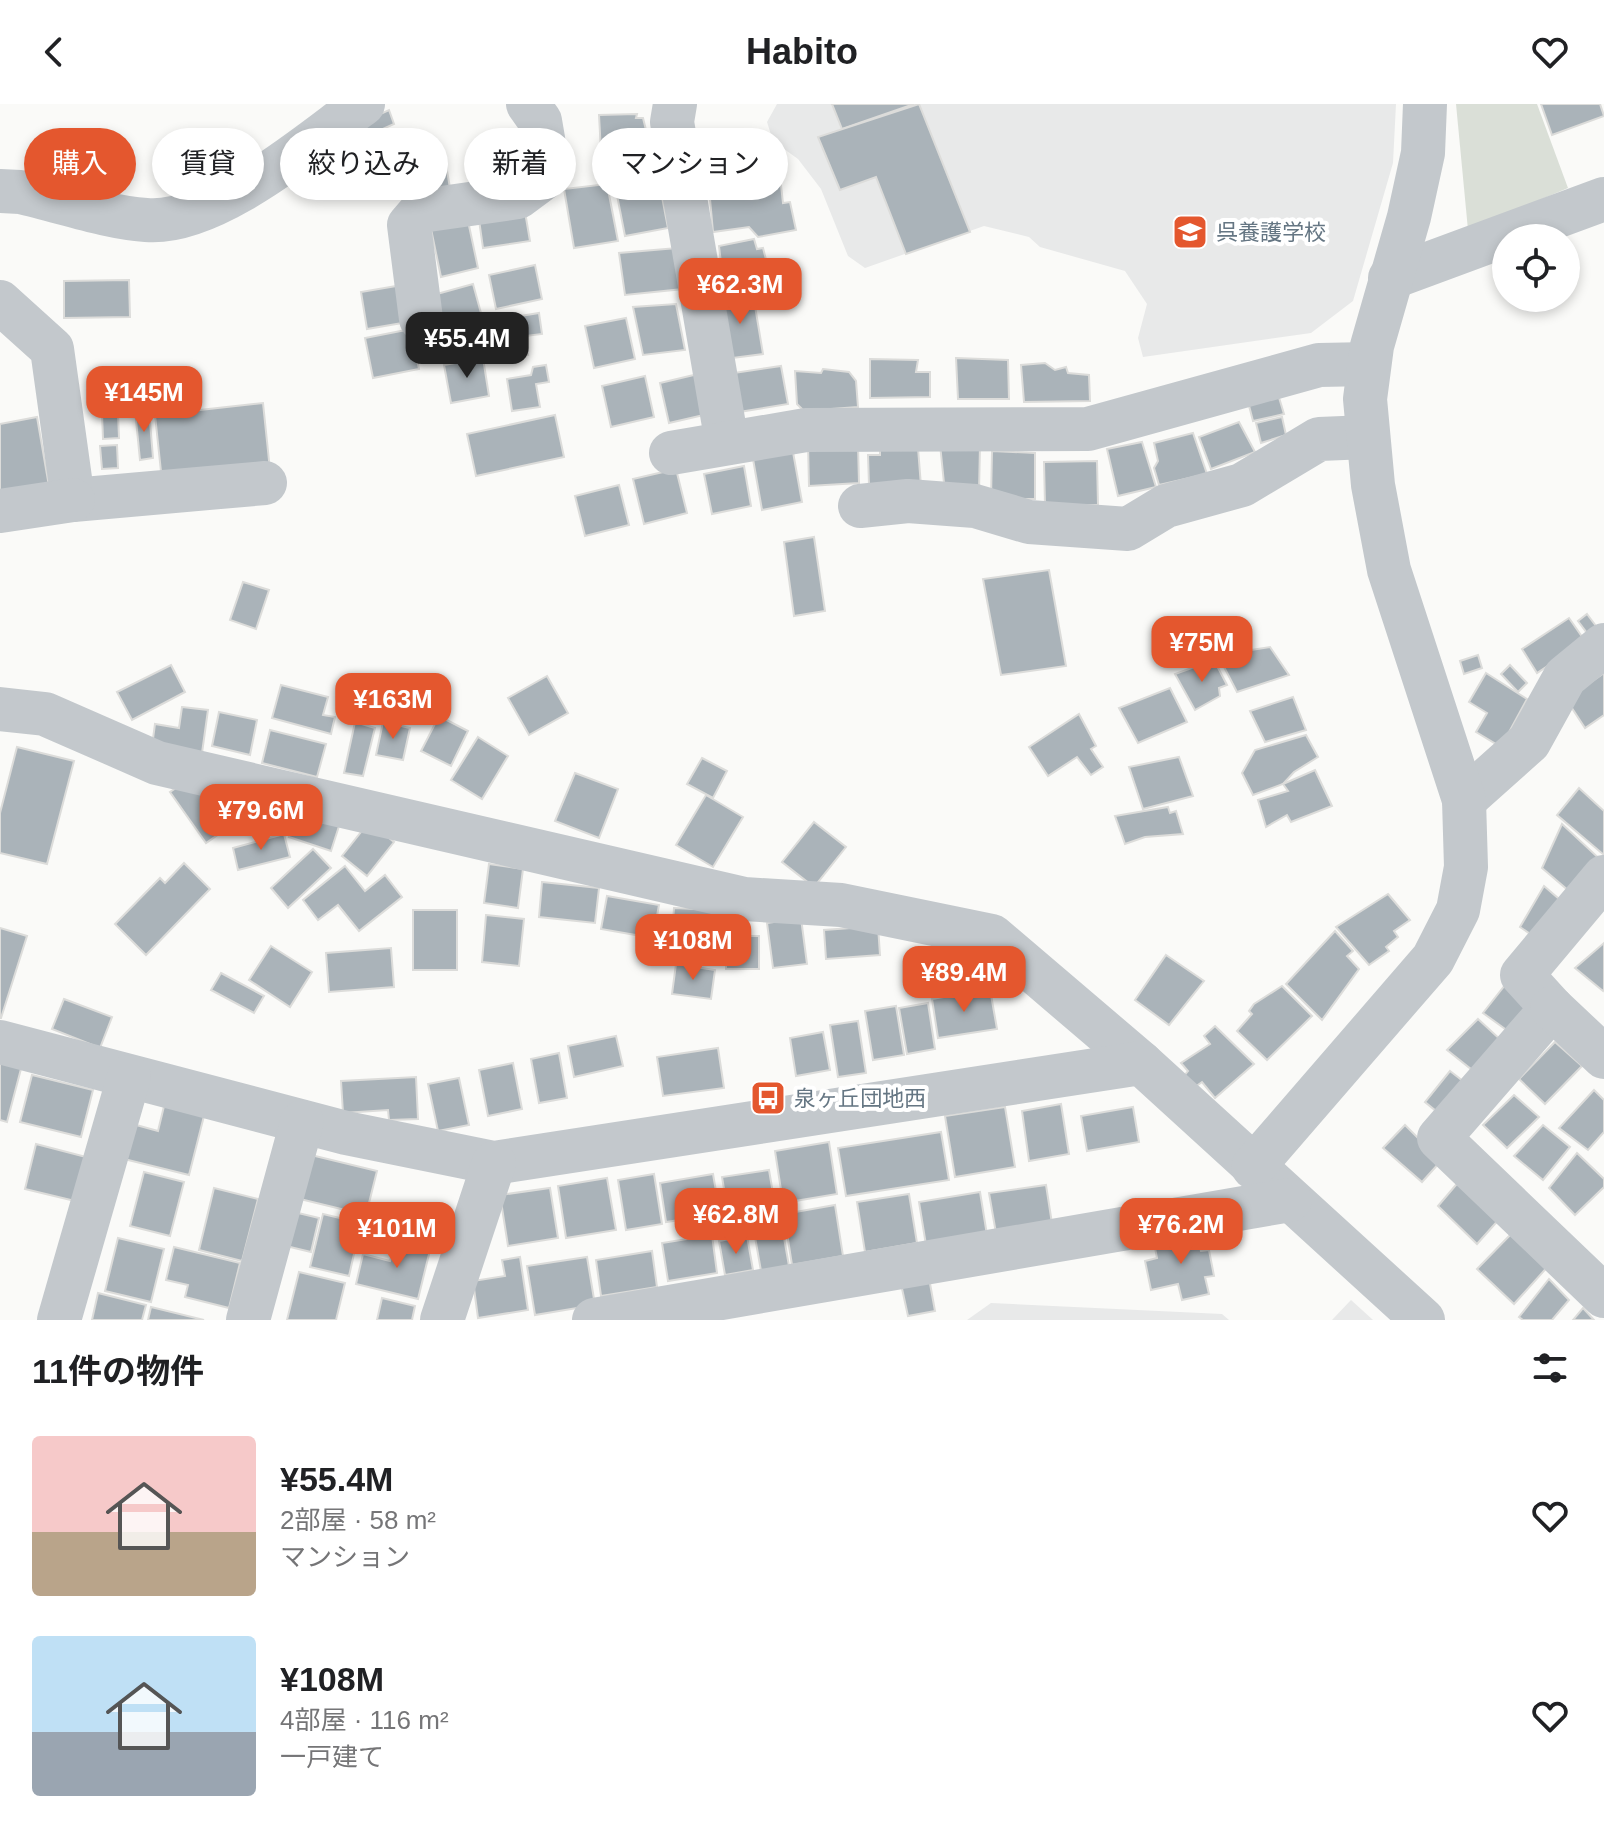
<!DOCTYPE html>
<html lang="ja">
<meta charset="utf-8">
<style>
body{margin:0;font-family:Helvetica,"Noto Sans JP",sans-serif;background:#f2f2f2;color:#202124;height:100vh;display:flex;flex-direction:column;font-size:30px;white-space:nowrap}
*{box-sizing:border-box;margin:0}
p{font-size:26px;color:#757577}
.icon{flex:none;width:44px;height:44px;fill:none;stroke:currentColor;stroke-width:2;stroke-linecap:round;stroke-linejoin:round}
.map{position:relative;height:1216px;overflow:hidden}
.drawer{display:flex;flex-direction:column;background:#fff;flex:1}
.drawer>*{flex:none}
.banner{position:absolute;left:24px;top:24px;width:800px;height:72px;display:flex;gap:16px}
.fabs{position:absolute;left:1492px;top:120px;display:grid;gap:16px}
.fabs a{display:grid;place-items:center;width:88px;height:88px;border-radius:50%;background:#fff;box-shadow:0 4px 12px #0003;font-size:40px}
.price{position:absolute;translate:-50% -68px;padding:0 18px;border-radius:16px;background:#e4572e;color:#fff;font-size:26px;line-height:52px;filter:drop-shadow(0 2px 4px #0008)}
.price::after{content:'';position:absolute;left:50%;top:48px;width:24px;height:18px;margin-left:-12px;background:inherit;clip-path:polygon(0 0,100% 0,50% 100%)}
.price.active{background:#222;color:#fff}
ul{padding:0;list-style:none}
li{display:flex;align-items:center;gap:24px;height:200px;padding:0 32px}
li span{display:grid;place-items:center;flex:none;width:224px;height:160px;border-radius:8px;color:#555}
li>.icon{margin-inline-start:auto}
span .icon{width:96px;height:96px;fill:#fffc;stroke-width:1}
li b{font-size:34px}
h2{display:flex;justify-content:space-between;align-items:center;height:96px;padding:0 32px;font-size:34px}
.chip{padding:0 28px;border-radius:36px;background:#fff;box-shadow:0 4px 12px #0003;font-size:28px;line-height:72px}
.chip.active{background:#e4572e;color:#fff}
header{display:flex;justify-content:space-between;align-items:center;height:104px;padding:0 32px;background:#fff;font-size:36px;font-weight:600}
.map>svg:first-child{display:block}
.built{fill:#e8e9e9}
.green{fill:#dadfd7}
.building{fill:#aab3b9;stroke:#dcdcda;stroke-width:2}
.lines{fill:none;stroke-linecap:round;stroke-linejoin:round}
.minor{stroke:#c3c8cc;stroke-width:44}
.labels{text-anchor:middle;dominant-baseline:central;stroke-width:8;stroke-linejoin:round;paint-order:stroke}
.poi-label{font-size:22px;fill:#657683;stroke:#fff;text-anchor:start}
</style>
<header><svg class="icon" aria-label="back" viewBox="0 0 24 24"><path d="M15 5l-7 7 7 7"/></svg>Habito<svg class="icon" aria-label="heart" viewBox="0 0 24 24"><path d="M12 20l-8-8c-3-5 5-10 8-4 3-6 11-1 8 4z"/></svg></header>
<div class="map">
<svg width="1604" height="1216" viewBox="0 0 1604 1216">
<rect width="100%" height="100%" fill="#fafaf8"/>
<g class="built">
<polygon points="777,0 1396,0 1393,59 1353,197 1311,229 1143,253 1138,234 1147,200 1125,167 1040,143 1029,133 984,122 865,164 848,152 821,85 798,55 773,37 767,18"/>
<polygon points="1351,1196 1373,1216 1332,1216"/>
<polygon points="991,1199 1222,1210 1229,1216 967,1216"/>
</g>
<polygon class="green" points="1456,0 1537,0 1568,84 1468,126"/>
<g class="building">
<polygon points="832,0 914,0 842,25"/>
<polygon points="919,0 970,128 906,150 876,73 840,86 818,33"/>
<polygon points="1541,0 1600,0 1604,12 1552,31"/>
<polygon points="389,6 394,20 323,52 317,39"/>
<polygon points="637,10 636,14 643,14 646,26 641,29 648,60 602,66 599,11"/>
<polygon points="445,55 450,84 414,90 408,61"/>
<polygon points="658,72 668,124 625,132 614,76"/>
<polygon points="773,77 781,81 783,99 790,98 796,126 758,133 749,123 713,128 710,95"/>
<polygon points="607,80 618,137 574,144 564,85"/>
<polygon points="524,102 530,137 483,144 478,109"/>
<polygon points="468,117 478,164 441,173 431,125"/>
<polygon points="754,135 757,145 763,144 769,167 723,176 719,142"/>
<polygon points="677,144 683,185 625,191 619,149"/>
<polygon points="535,161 542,195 496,205 489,171"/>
<polygon points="129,176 130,213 64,214 64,177"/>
<polygon points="408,180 414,217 367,225 361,188"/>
<polygon points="473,180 484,220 446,230 437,190"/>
<polygon points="753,190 763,250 725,255 718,193"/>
<polygon points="676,200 685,246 643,251 633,203"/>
<polygon points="539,209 542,230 525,232 528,251 502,255 496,216"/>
<polygon points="626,214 635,255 594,264 585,222"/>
<polygon points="411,225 419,265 373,274 365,234"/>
<polygon points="483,254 489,292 451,299 444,261"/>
<polygon points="956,254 1008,256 1009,295 958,295"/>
<polygon points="870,255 918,256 916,268 930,268 930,293 870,294"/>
<polygon points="1045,259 1055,266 1066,263 1068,269 1089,271 1090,297 1024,298 1021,261"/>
<polygon points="546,261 549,278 536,280 540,303 512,307 507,275 531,271 533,263"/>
<polygon points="781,262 788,300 733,309 727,270"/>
<polygon points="823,265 849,268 856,277 858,303 804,307 797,300 795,267 821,269"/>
<polygon points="698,270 708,310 669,319 660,279"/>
<polygon points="645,272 654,313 611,323 602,282"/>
<polygon points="1277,287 1284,310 1253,317 1247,294"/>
<polygon points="263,299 270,366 162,377 155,311"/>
<polygon points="149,305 153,354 140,356 135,306"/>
<polygon points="118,309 119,334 103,335 102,310"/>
<polygon points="555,311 564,353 476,372 467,330"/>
<polygon points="37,313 50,388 0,397 0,320"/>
<polygon points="1282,313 1286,331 1261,339 1256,319"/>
<polygon points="1239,318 1255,348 1211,365 1199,333"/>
<polygon points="1193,329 1207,370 1159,381 1154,364 1158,357 1154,339"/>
<polygon points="1142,338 1156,383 1118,392 1107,345"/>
<polygon points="808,340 858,341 859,379 809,382"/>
<polygon points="940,340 980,341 979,388 945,389"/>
<polygon points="117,341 118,364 102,365 100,342"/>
<polygon points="880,343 918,344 921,382 869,381 868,351 880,351"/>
<polygon points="992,347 1035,349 1035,395 991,395"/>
<polygon points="793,348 802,398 762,406 753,355"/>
<polygon points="1097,357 1098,401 1045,401 1044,358"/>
<polygon points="744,362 751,402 712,410 704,370"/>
<polygon points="676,365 687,409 644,420 633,375"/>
<polygon points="619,381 629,421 585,432 575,392"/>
<polygon points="814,433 825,507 794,512 784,438"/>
<polygon points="1049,466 1066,562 1001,571 983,475"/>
<polygon points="243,478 269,486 256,525 230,516"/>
<polygon points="1587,510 1599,526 1590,533 1578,517"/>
<polygon points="1569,514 1585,537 1537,569 1522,545"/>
<polygon points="1270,543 1289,571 1237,588 1222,559 1236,554 1232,549"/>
<polygon points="1478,551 1482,564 1464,570 1460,557"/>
<polygon points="1214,556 1227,581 1219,584 1220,592 1195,606 1175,570"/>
<polygon points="171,561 185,588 132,616 117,588"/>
<polygon points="1510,561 1527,579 1518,588 1501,570"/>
<polygon points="1486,569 1527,595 1501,643 1476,628 1487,609 1469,598"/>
<polygon points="1604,569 1604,611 1585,624 1566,595"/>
<polygon points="547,572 568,609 529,631 508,594"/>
<polygon points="281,581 328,593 323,611 335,613 331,630 272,614"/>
<polygon points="1170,584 1187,618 1138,639 1119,604"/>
<polygon points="1293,593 1306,626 1265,638 1250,607"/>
<polygon points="182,603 208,606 202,649 152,642 155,620 179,624"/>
<polygon points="219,608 257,616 250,651 212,642"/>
<polygon points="1079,610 1096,642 1091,645 1103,663 1091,671 1077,653 1048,672 1029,643"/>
<polygon points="439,612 468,627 451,662 421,647"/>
<polygon points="355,618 375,624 363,672 344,669"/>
<polygon points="383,618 410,624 403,656 376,651"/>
<polygon points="270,626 326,640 317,673 262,659"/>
<polygon points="1306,631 1318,653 1294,668 1283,680 1253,691 1242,669 1255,646"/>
<polygon points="478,633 508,652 482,695 451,676"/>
<polygon points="17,643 74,657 47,760 0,749 0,709"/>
<polygon points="1179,653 1193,692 1143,705 1129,663"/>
<polygon points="702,654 727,667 713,694 687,680"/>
<polygon points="1315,666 1332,702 1291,718 1287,711 1266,723 1258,696 1288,687 1283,680"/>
<polygon points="575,669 618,685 599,734 555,717"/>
<polygon points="194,672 229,723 206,739 170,688"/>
<polygon points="1579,684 1604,707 1604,751 1557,711"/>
<polygon points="251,688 254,709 279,705 281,722 239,729 233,691"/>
<polygon points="706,691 743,713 713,763 676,741"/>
<polygon points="1168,703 1170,709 1176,707 1183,730 1145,733 1125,740 1115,712"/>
<polygon points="298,705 340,719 331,747 289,733"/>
<polygon points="369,718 394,738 367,772 342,752"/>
<polygon points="814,718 846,743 814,783 782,758"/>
<polygon points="1562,720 1604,759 1576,793 1542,764"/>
<polygon points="284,730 290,753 238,766 233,744"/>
<polygon points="313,745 331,764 288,804 271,784"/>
<polygon points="184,759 210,785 146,851 115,820 160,774 165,779"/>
<polygon points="489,760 523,765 518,804 484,799"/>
<polygon points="345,762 365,787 385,771 402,793 359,827 338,801 318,816 303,796"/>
<polygon points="542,778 599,784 595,819 539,813"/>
<polygon points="1544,782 1566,801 1539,836 1520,823"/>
<polygon points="1388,790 1410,816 1394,827 1398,833 1386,843 1389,847 1369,861 1336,823"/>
<polygon points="607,792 659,801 653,834 601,825"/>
<polygon points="674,804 716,806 714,846 671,844"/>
<rect x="413" y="806" width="44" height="60"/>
<polygon points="486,811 524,815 519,862 482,858"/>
<polygon points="801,814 807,860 773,864 767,819"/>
<polygon points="878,822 880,851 826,855 824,826"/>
<polygon points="0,824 27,832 1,914 0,914"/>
<polygon points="1335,827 1353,847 1347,852 1359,865 1322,916 1286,880"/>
<rect x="726" y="832" width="33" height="33"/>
<polygon points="1604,839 1604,885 1603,887 1575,864"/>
<polygon points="271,842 312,868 290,903 249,876"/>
<polygon points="391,844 394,883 329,888 326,849"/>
<polygon points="1166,851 1204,877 1169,921 1135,896"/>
<polygon points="676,860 715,866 711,895 672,890"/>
<polygon points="221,869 264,892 254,909 211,886"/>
<polygon points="1509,876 1536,902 1512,930 1483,909"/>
<polygon points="1282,882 1312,912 1267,956 1237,927 1252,910 1249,907 1254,900"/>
<polygon points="990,885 997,925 938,934 932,895"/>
<polygon points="64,895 112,913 100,944 52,925"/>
<polygon points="928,899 935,945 907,950 899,904"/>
<polygon points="896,902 904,951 873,956 865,907"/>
<polygon points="1478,915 1503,938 1476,969 1447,946"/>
<polygon points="858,917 866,969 838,973 830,921"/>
<polygon points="1215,922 1254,960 1215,994 1202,978 1195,983 1184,972 1188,967 1181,959 1210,940 1204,932"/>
<polygon points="823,928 830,966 796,972 790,934"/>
<polygon points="616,932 623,962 574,973 568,942"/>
<polygon points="1555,938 1582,962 1545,1000 1519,975"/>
<polygon points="718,944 724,984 663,992 657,953"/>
<polygon points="559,949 567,994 539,999 531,955"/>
<polygon points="0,956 22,961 7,1018 0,1016"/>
<polygon points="513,959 522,1005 488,1012 479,966"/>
<polygon points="1450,967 1468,981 1441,1011 1425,998"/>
<polygon points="32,971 93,986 81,1033 20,1018"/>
<polygon points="416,973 418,1015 389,1016 388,1006 343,1009 341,977"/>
<polygon points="459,974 469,1021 438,1027 428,980"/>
<polygon points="1594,986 1604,996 1604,1028 1588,1046 1559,1024"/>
<polygon points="1514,991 1539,1013 1507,1044 1483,1021"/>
<polygon points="165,998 205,1008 189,1071 120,1054 129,1019 158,1027"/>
<polygon points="1061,1000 1069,1050 1029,1057 1022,1007"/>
<polygon points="1005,1003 1015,1063 955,1073 945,1012"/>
<polygon points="1133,1003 1139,1038 1087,1047 1081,1012"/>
<polygon points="1405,1021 1441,1057 1422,1078 1383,1044"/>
<polygon points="1543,1021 1570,1043 1543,1076 1514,1052"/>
<polygon points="941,1028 949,1076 846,1092 838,1044"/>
<polygon points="829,1038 837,1090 783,1099 775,1047"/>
<polygon points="36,1040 86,1053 75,1097 25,1085"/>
<polygon points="1577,1049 1604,1075 1604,1083 1575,1111 1549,1084"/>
<polygon points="311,1051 377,1067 366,1111 300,1095"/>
<polygon points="769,1066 775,1101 728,1109 722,1073"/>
<polygon points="144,1068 184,1078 170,1132 130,1122"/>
<polygon points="654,1070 662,1120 626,1126 618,1076"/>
<polygon points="713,1070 720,1110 666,1118 660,1079"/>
<polygon points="607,1074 616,1126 566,1134 558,1082"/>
<polygon points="1461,1075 1502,1112 1477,1140 1438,1102"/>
<polygon points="1046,1081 1053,1126 997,1135 989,1089"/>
<polygon points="214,1084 258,1095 242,1157 199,1146"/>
<polygon points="550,1084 558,1134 508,1142 500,1091"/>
<polygon points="980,1088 987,1131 926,1141 919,1098"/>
<polygon points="909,1090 917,1139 865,1148 857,1098"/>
<polygon points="835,1101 843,1152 792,1161 784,1110"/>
<polygon points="294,1108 319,1114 311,1148 286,1142"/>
<polygon points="323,1110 361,1119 349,1172 310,1163"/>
<polygon points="1515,1126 1551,1159 1514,1200 1477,1165"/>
<polygon points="783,1128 789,1162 761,1167 755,1133"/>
<polygon points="1197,1129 1201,1147 1209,1146 1214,1172 1205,1173 1209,1190 1182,1196 1178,1180 1151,1186 1145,1157 1157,1154 1154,1139"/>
<polygon points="712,1131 717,1169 668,1177 662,1139"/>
<polygon points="747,1132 753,1166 725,1171 719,1137"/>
<polygon points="118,1134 164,1145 151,1198 105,1187"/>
<polygon points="396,1134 431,1142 418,1195 356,1180 363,1150 390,1157"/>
<polygon points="174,1143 240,1159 229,1204 185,1193 188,1181 166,1176"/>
<polygon points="652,1147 657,1183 601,1192 596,1156"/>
<polygon points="520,1153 528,1206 478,1214 473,1177 505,1172 502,1156"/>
<polygon points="587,1153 595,1201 535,1211 527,1162"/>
<polygon points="299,1168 345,1179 336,1216 287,1216"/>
<polygon points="929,1174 935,1207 908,1212 901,1180"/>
<polygon points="1549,1175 1569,1196 1552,1216 1523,1216 1519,1213"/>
<polygon points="98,1189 146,1201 142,1216 92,1216"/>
<polygon points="382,1194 415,1202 412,1216 377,1216"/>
<polygon points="151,1203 204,1216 148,1216"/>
<polygon points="1583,1204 1594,1216 1573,1216"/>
</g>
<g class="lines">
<g class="minor">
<polyline points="675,0 672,18 727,339"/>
<path d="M0,87L20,88C61,97 105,113 146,116C214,122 309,39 363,0"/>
<polyline points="1390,174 1604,95"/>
<polyline points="0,198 52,245 73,396 265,379"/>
<polyline points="421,215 409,121 421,107 518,93 549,70 540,17 528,0"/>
<polyline points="671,349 806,326 1088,325 1319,261 1369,260"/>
<polyline points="860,402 908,397 975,402 1029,418 1128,425 1166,402 1242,381 1319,335 1368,333"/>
<polyline points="0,407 73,396"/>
<polyline points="0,605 45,610 157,659 744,795 841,801 992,832 1141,959"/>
<polyline points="1464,696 1529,638 1565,573 1604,541"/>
<polyline points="1604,773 1522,871 1552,904 1439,1034 1604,1192"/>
<polyline points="1552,904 1604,953"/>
<polyline points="0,938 346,1029 494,1059 1141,959 1423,1216"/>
<polyline points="1253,1063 1433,855 1458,806 1466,763 1464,696 1389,466 1373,381 1365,295 1372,242 1409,113 1423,49 1425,0"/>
<polyline points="59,1216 129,973"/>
<polyline points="248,1216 302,1018"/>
<polyline points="442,1216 494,1059"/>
<polyline points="594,1216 1290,1096"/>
</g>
</g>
<defs>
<symbol id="school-square" viewBox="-11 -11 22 22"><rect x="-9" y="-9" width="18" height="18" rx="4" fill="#e4572e" stroke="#fff"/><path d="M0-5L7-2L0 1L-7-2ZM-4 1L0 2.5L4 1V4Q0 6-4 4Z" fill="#fff"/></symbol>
<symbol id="bus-square" viewBox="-11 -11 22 22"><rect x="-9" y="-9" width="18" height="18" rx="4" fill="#e4572e" stroke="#fff"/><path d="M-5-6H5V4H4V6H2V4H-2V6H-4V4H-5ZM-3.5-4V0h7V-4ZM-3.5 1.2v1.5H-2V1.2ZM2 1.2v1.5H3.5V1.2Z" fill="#fff"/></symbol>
</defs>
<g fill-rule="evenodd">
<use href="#school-square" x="1170" y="108" width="40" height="40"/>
<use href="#bus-square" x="748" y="974" width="40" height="40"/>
</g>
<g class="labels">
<g class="poi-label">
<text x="1216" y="128">呉養護学校</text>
<text x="794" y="994">泉ヶ丘団地西</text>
</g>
</g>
</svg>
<div class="fabs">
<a><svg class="icon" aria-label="locate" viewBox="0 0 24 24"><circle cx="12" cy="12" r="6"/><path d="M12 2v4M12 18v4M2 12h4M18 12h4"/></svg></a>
</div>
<b class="price" style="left:740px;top:222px">¥62.3M</b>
<b class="price active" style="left:467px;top:276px">¥55.4M</b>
<b class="price" style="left:144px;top:330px">¥145M</b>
<b class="price" style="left:1202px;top:580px">¥75M</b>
<b class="price" style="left:393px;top:637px">¥163M</b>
<b class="price" style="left:261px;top:748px">¥79.6M</b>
<b class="price" style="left:693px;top:878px">¥108M</b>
<b class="price" style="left:964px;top:910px">¥89.4M</b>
<b class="price" style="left:736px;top:1152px">¥62.8M</b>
<b class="price" style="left:1181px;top:1162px">¥76.2M</b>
<b class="price" style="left:397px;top:1166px">¥101M</b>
<div class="banner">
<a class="chip active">購入</a>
<a class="chip">賃貸</a>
<a class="chip">絞り込み</a>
<a class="chip">新着</a>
<a class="chip">マンション</a>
</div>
</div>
<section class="drawer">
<h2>11件の物件<svg class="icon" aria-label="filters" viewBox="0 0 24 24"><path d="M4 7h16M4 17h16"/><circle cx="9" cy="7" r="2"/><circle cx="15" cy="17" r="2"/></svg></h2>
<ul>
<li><span style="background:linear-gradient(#f6c9c9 60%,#b9a48a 0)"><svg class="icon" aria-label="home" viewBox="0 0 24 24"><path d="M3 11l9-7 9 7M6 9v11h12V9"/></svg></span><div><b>¥55.4M</b><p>2部屋 · 58 m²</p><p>マンション</p></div><svg class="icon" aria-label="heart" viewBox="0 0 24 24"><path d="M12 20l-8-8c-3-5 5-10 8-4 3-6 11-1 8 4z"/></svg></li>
<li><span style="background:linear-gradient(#bfe0f5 60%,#9aa5b1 0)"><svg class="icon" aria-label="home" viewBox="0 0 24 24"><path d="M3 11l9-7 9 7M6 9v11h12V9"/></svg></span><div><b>¥108M</b><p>4部屋 · 116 m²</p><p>一戸建て</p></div><svg class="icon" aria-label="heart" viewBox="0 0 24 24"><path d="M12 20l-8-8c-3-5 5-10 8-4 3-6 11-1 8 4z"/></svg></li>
</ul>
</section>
